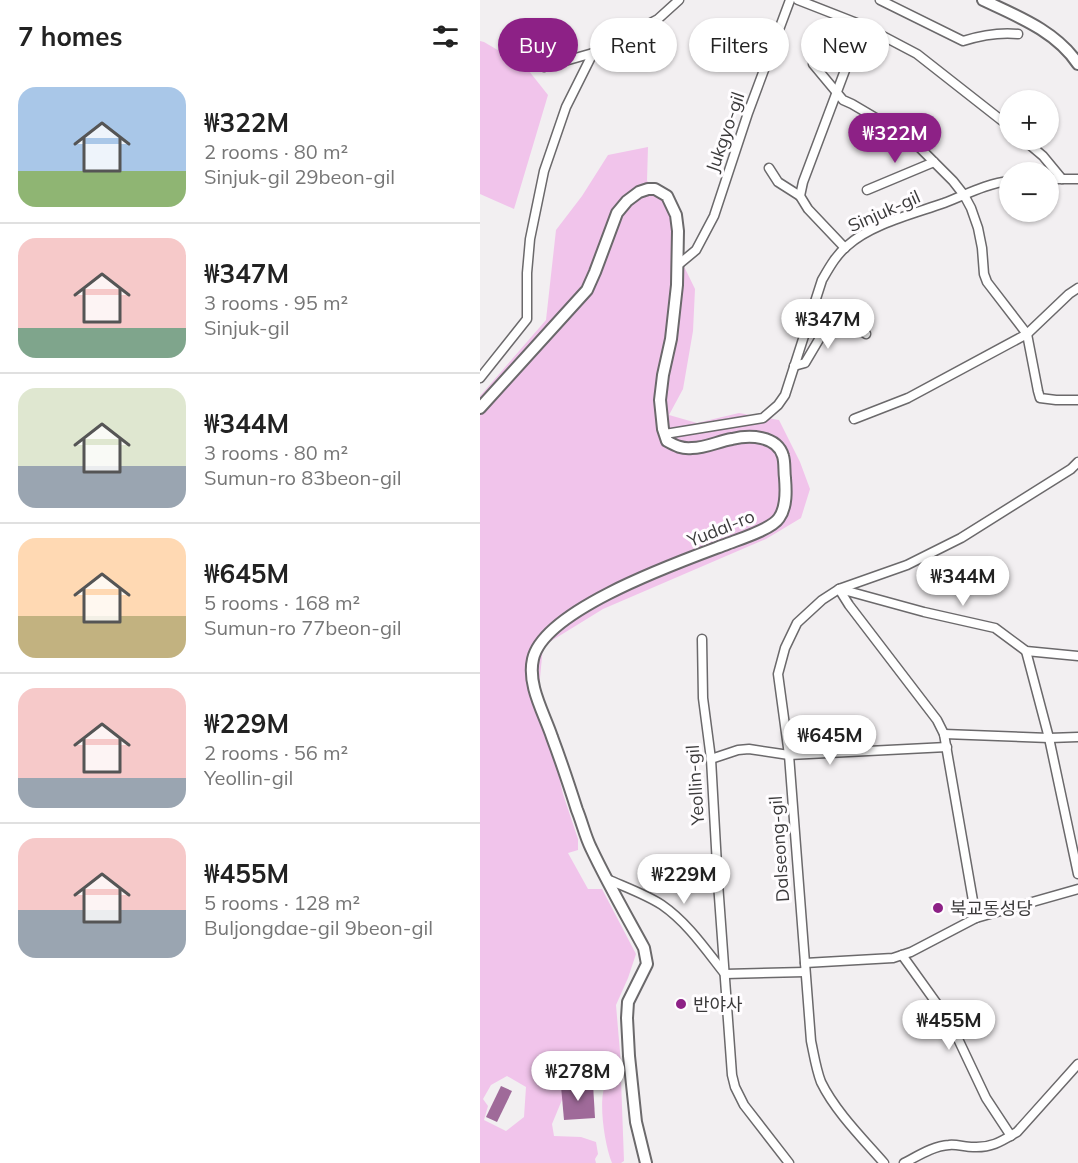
<!DOCTYPE html>
<meta charset="utf-8">
<style>
body{margin:0;font-family:Mulish,"Noto Sans KR",sans-serif;background:#f2f2f2;color:#222;height:100vh;display:flex;flex-direction:column;font-size:22px;white-space:nowrap}
*{box-sizing:border-box;margin:0}
p{font-size:20px;color:#767676}
.icon{flex:none;width:33px;height:33px;fill:none;stroke:currentColor;stroke-width:2;stroke-linecap:round;stroke-linejoin:round}
.map{position:relative;flex:1;overflow:hidden}
.drawer{display:flex;flex-direction:column;background:#fff;width:480px}
.drawer>*{flex:none}
.hud{position:absolute;left:18px;top:18px;width:489px;height:54px;display:flex;gap:12px}
.tools{position:absolute;left:519px;top:90px;display:grid;gap:12px}
.tools a{display:grid;place-items:center;width:60px;height:60px;border-radius:50%;background:#fff;box-shadow:0 2px 4px #0004;font-size:30px}
.price{position:absolute;translate:-50% -51px;padding:0 14px;border-radius:21px;background:#fff;color:#222;font-size:20px;line-height:39px;filter:drop-shadow(0 2px 3px #0008)}
.price::after{content:'';position:absolute;left:50%;top:36px;width:18px;height:14px;margin-left:-9px;background:inherit;clip-path:polygon(0 0,100% 0,50% 100%)}
.price.selected{background:#8d2186;color:#fff}
ul{padding:0;list-style:none}
li{display:flex;align-items:center;gap:18px;height:150px;padding:0 18px}
li+li{border-top:2px solid #e0e0e0}
li span{display:grid;place-items:center;flex:none;width:168px;height:120px;border-radius:18px;color:#555}
li>.icon{margin-inline-start:auto}
span .icon{width:72px;height:72px;fill:#fffc;stroke-width:1}
li b{font-size:26px}
h2{display:flex;justify-content:space-between;align-items:center;height:72px;padding:0 18px;font-size:26px}
.tag{padding:0 21px;border-radius:27px;background:#fff;box-shadow:0 2px 4px #0004;font-size:21px;line-height:54px}
.tag.selected{background:#8d2186;color:#fff}
main{display:flex;flex:1;min-height:0}
.map>svg:first-child{display:block}
.green{fill:#f1c4eb;fill-rule:evenodd}
.building{fill:#9f6a99}
.lines{fill:none;stroke-linecap:round;stroke-linejoin:round}
.minor-casing{stroke:#6b696b;stroke-width:11}
.tertiary-casing{stroke:#6b696b;stroke-width:14}
.minor{stroke:#fff;stroke-width:8}
.tertiary{stroke:#fff;stroke-width:10}
.poi-dot{fill:#8d2186;stroke:#fffdff;stroke-width:2}
.labels{text-anchor:middle;dominant-baseline:central;stroke-width:6;stroke-linejoin:round;paint-order:stroke}
.street-label{font-size:18px;fill:#3b3a3b;stroke:#fffdff}
.poi-label{font-size:18px;fill:#3b3a3b;stroke:#fffdff;text-anchor:start}
</style>
<main>
<section class="drawer">
<h2>7 homes<svg class="icon" aria-label="filters" viewBox="0 0 24 24"><path d="M4 7h16M4 17h16"/><circle cx="9" cy="7" r="2"/><circle cx="15" cy="17" r="2"/></svg></h2>
<ul>
<li><span style="background:linear-gradient(#a9c7e8 70%,#8fb573 0)"><svg class="icon" aria-label="home" viewBox="0 0 24 24"><path d="M3 11l9-7 9 7M6 9v11h12V9"/></svg></span><div><b>₩322M</b><p>2 rooms · 80 m²</p><p>Sinjuk-gil 29beon-gil</p></div></li>
<li><span style="background:linear-gradient(#f6c9c9 75%,#7fa58c 0)"><svg class="icon" aria-label="home" viewBox="0 0 24 24"><path d="M3 11l9-7 9 7M6 9v11h12V9"/></svg></span><div><b>₩347M</b><p>3 rooms · 95 m²</p><p>Sinjuk-gil</p></div></li>
<li><span style="background:linear-gradient(#dfe7d0 65%,#9aa5b1 0)"><svg class="icon" aria-label="home" viewBox="0 0 24 24"><path d="M3 11l9-7 9 7M6 9v11h12V9"/></svg></span><div><b>₩344M</b><p>3 rooms · 80 m²</p><p>Sumun-ro 83beon-gil</p></div></li>
<li><span style="background:linear-gradient(#ffd9b3 65%,#c2b280 0)"><svg class="icon" aria-label="home" viewBox="0 0 24 24"><path d="M3 11l9-7 9 7M6 9v11h12V9"/></svg></span><div><b>₩645M</b><p>5 rooms · 168 m²</p><p>Sumun-ro 77beon-gil</p></div></li>
<li><span style="background:linear-gradient(#f6c9c9 75%,#9aa5b1 0)"><svg class="icon" aria-label="home" viewBox="0 0 24 24"><path d="M3 11l9-7 9 7M6 9v11h12V9"/></svg></span><div><b>₩229M</b><p>2 rooms · 56 m²</p><p>Yeollin-gil</p></div></li>
<li><span style="background:linear-gradient(#f6c9c9 60%,#9aa5b1 0)"><svg class="icon" aria-label="home" viewBox="0 0 24 24"><path d="M3 11l9-7 9 7M6 9v11h12V9"/></svg></span><div><b>₩455M</b><p>5 rooms · 128 m²</p><p>Buljongdae-gil 9beon-gil</p></div></li>
</ul>
</section>
<div class="map">
<svg width="598" height="1163" viewBox="0 0 598 1163">
<rect width="100%" height="100%" fill="#f2eff1"/>
<g class="green">
<polygon points="0,41 4,42 33,59 40,72 49,71 68,95 34,209 0,194"/>
<path d="M168,147L167,181L198,206V254L215,289L213,331L203,389L189,415L217,423L259,413L299,420L320,462L330,489L321,518L286,539L123,609L63,646L59,689L83,794L98,839V850L88,853L108,889H122L156,954L148,978L136,1005L140,1052L144,1161L141,1163H132C125,1146 120,1111 123,1093C124,1086 127,1078 130,1070L110,1065L89,1083L72,1124L74,1136L101,1137L116,1142L118,1154L115,1159L116,1163H0V396L66,320L76,230L102,196L128,155ZM27,1076L46,1087L44,1117L26,1131L4,1120L8,1106L3,1099L11,1085Z"/>
</g>
<g class="building">
<polygon points="113,1084 115,1118 84,1120 81,1086"/>
<polygon points="21,1086 32,1091 17,1122 6,1117"/>
</g>
<g class="lines">
<defs>
<g id="minor">
<polyline points="318,0 382,25 437,54 530,127"/>
<path d="M400,0L483,41C502,35 518,32 538,34"/>
<polyline points="333,64 363,100 372,104 411,127 438,146 473,181 484,195 491,208 498,228 502,248 504,274 507,282 547,334 558,391 560,398 576,400 598,400"/>
<polyline points="64,67 113,53 178,19 199,0"/>
<polyline points="544,140 563,156 582,179"/>
<polyline points="289,168 298,182 320,196"/>
<polyline points="568,179 598,179"/>
<polyline points="387,190 454,162"/>
<polyline points="365,248 328,209 320,196 323,182 382,25"/>
<polyline points="198,265 216,250 234,216 268,113 310,0"/>
<polyline points="314,366 325,363 354,314 360,316 386,334"/>
<polyline points="0,378 47,319 47,273 50,239 64,171 86,107 113,53"/>
<polyline points="374,419 428,398 547,334 589,294 598,288"/>
<path d="M185,434L283,418L298,405L305,395L342,280C349,268 356,255 367,246C391,224 433,214 464,203C485,195 507,183 530,181"/>
<polyline points="359,589 369,605 457,720 464,734 496,918"/>
<polyline points="360,589 444,612 515,628 546,651 598,656"/>
<polyline points="222,639 223,698 231,759 238,883 252,1075 255,1087 264,1105 309,1163"/>
<polyline points="546,651 569,738 598,874"/>
<polyline points="464,734 569,738 598,737"/>
<polyline points="231,759 258,750 269,749 309,755 467,747"/>
<path d="M127,879C145,887 167,895 182,905C208,923 226,950 245,974L325,972"/>
<polyline points="422,955 470,1022 506,1098 531,1136"/>
<polyline points="325,963 413,958 431,952 496,918 598,889"/>
<path d="M404,1163C383,1139 355,1111 341,1082C336,1069 334,1055 331,1041L309,755L298,674L305,648L317,623L342,600L359,589L427,565L481,538L591,469L598,462"/>
<path d="M424,1163C438,1156 453,1146 469,1145C476,1144 485,1147 493,1147C512,1148 522,1141 537,1132L598,1064"/>
</g>
<g id="tertiary">
<path d="M503,0C537,16 576,31 598,64"/>
<path d="M0,408L107,290L115,272L137,213L147,201L159,192L168,189H175L187,196L196,215L198,231L197,285L191,339L183,375L180,400L183,429L187,441C196,446 202,449 212,448C226,448 239,441 252,439C269,435 297,435 303,456C305,462 304,471 305,478C306,490 307,507 299,518C292,529 260,539 247,544C202,561 64,609 53,659C47,685 64,713 72,737C81,761 89,785 97,810C102,822 105,836 111,848C127,882 146,915 164,948L167,964L148,1002L147,1018L149,1056L156,1122L166,1163"/>
</g>
</defs>
<use href="#minor" class="minor-casing"/>
<use href="#tertiary" class="tertiary-casing"/>
<use href="#minor" class="minor"/>
<use href="#tertiary" class="tertiary"/>
</g>
<g class="poi-dot">
<circle cx="458" cy="908" r="6"/>
<circle cx="201" cy="1004" r="6"/>
</g>
<g class="labels">
<g class="street-label">
<text transform="translate(245 132) rotate(-71)">Jukgyo-gil</text>
<text transform="translate(404 211) rotate(-24)">Sinjuk-gil</text>
<text transform="translate(241 528) rotate(-22)">Yudal-ro</text>
<text transform="translate(215 785) rotate(-94)">Yeollin-gil</text>
<text transform="translate(299 849) rotate(-94)">Dalseong-gil</text>
</g>
<g class="poi-label">
<text x="470" y="908">북교동성당</text>
<text x="213" y="1004">반야사</text>
</g>
</g>
</svg>
<div class="tools">
<a>+</a>
<a>−</a>
</div>
<b class="price selected" style="left:415px;top:164px">₩322M</b>
<b class="price" style="left:348px;top:350px">₩347M</b>
<b class="price" style="left:483px;top:607px">₩344M</b>
<b class="price" style="left:350px;top:766px">₩645M</b>
<b class="price" style="left:204px;top:905px">₩229M</b>
<b class="price" style="left:469px;top:1051px">₩455M</b>
<b class="price" style="left:98px;top:1102px">₩278M</b>
<div class="hud">
<a class="tag selected">Buy</a>
<a class="tag">Rent</a>
<a class="tag">Filters</a>
<a class="tag">New</a>
</div>
</div>
</main>
